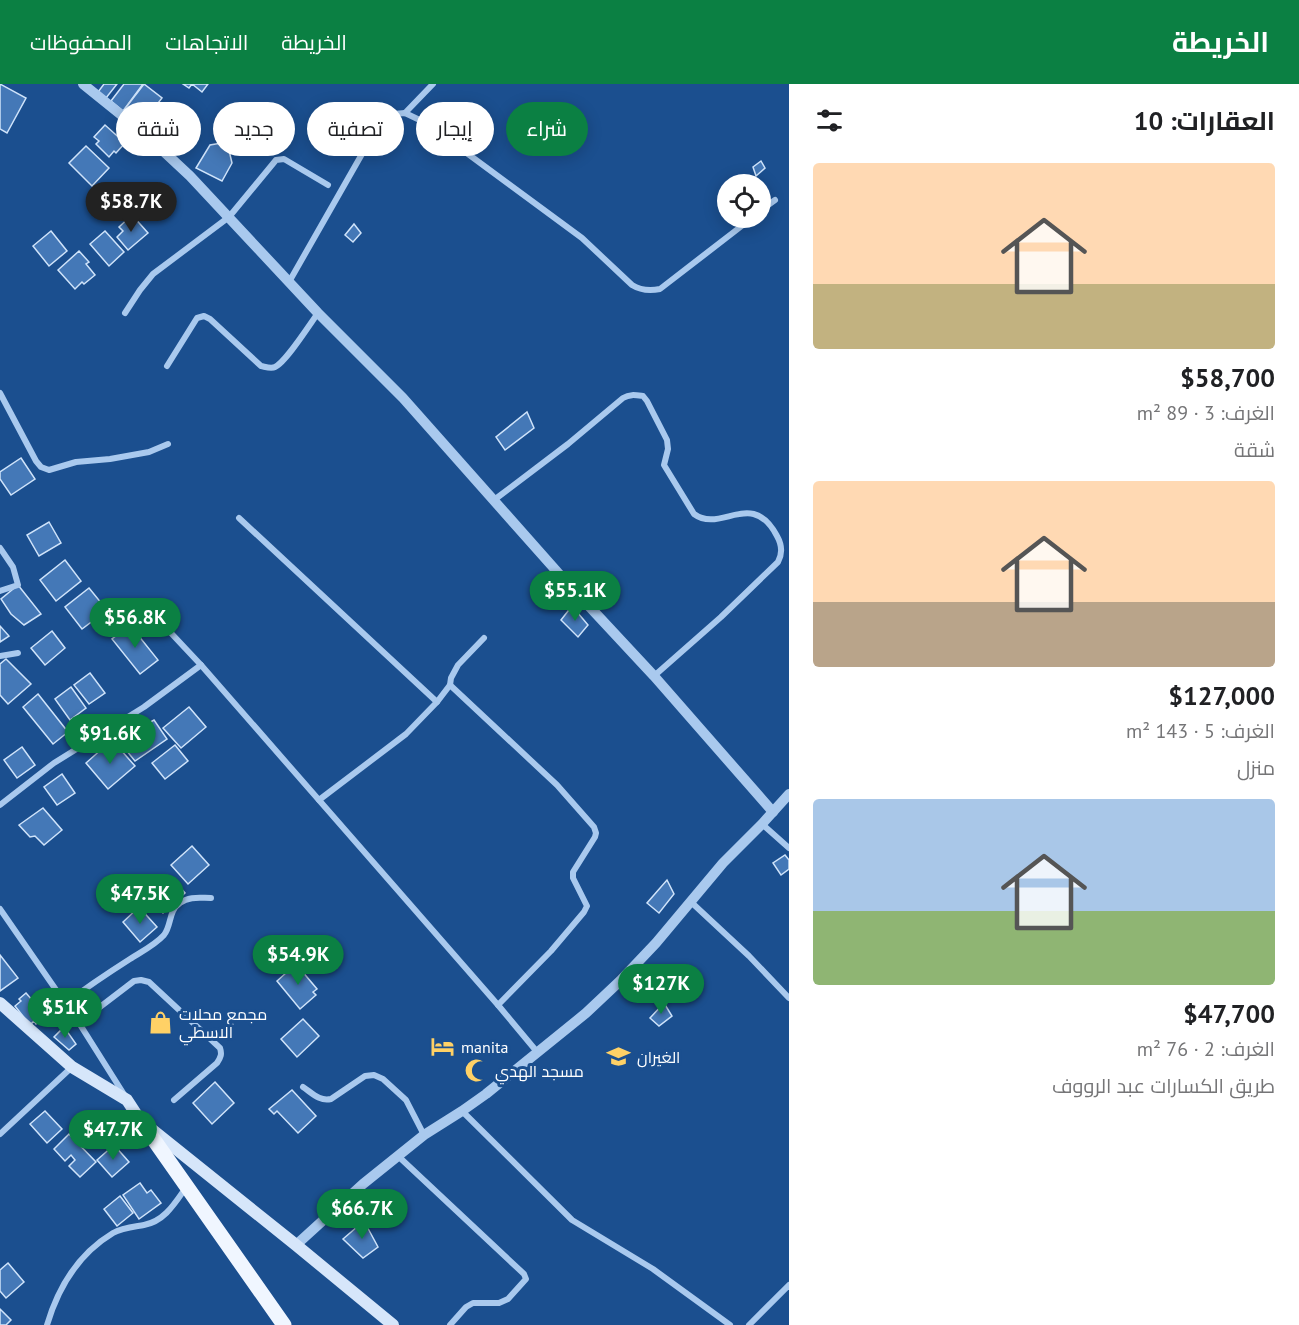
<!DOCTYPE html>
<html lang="ar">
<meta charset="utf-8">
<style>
body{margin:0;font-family:"PT Sans",Cairo,sans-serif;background:#f6f6f6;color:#202124;direction:rtl;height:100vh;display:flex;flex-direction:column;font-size:22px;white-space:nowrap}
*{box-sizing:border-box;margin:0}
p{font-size:20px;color:#757577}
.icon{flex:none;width:33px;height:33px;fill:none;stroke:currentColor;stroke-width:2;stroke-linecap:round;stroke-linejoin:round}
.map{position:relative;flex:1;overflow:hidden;direction:ltr}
.side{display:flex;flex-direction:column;background:#fff;width:510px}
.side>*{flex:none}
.top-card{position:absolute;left:18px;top:18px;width:570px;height:54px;direction:rtl;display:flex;gap:12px}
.buttons{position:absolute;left:717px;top:90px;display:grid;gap:12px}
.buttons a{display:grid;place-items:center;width:54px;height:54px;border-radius:50%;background:#fff;box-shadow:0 3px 15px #0003;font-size:30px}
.price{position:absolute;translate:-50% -51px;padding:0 14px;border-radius:21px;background:#0b8043;color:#fff;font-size:20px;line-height:39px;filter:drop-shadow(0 2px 3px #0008)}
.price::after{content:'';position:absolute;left:50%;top:36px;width:18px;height:14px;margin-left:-9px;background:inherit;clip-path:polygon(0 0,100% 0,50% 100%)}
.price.selected{background:#222;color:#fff}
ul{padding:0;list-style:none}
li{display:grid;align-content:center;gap:12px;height:318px;padding:0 24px}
li span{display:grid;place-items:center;height:186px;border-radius:6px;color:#555}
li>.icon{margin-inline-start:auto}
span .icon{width:108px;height:108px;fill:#fffc;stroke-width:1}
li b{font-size:26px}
h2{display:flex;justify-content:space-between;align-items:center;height:72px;padding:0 24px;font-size:26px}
.chip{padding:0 21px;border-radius:27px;background:#fff;box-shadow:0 3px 15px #0003;font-size:21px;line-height:54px}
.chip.selected{background:#0b8043;color:#fff}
header{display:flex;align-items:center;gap:36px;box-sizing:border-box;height:84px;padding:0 30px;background:#0b8043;color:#fff}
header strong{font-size:28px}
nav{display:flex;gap:33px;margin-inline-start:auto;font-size:21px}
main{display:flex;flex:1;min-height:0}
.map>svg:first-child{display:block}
.building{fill:#4478b7;stroke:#cfe3fa;stroke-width:1.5}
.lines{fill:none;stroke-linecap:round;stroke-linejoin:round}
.minor{stroke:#a9c9ee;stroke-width:6}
.tertiary{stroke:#a9c9ee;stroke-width:10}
.secondary{stroke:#d6e6fa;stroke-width:12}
.primary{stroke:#f0f6ff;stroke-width:15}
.labels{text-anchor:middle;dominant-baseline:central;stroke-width:6;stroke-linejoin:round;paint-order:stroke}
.poi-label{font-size:16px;fill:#fff;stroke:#1b4f8f;text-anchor:start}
</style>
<header>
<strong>الخريطة</strong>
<nav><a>الخريطة</a><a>الاتجاهات</a><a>المحفوظات</a></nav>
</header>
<main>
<section class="side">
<h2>العقارات: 10<svg class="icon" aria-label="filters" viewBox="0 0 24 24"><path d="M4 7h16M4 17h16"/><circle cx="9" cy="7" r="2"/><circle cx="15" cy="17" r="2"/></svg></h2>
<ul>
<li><span style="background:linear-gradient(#ffd9b3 65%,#c2b280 0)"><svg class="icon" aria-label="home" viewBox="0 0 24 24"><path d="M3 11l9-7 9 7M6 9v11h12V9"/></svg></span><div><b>$58,700</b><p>الغرف: 3 · 89 m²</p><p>شقة</p></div></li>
<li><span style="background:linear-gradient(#ffd9b3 65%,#b9a48a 0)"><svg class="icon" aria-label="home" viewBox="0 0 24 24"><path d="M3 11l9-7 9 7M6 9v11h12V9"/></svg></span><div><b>$127,000</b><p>الغرف: 5 · 143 m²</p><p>منزل</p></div></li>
<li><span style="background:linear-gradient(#a9c7e8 60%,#8fb573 0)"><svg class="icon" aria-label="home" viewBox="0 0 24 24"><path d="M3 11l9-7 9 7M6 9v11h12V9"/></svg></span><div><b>$47,700</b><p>الغرف: 2 · 76 m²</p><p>طريق الكسارات عبد الرووف</p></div></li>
</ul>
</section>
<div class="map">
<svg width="789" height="1241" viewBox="0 0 789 1241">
<rect width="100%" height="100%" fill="#1b4f8f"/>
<g class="building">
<polygon points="0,0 26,14 7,49 0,45"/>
<polygon points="104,0 117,0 106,14 98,8"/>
<polygon points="124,0 143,0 123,27 111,17"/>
<polygon points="144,0 162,14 142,40 124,26"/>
<polygon points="183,0 208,0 202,8 192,0 189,4"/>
<polygon points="105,41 125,59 116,69 114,67 109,73 96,60 99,57 94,53"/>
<polygon points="227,58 232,79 222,97 196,84 210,61"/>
<polygon points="86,62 109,84 92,102 69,79"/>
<polygon points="761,77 765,84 756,92 753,83"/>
<polygon points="132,131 148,149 128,166 117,153 123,147 119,143"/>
<polygon points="354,140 361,149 353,158 345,151"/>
<polygon points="51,147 67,167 49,182 33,162"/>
<polygon points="105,147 124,168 109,182 90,160"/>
<polygon points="79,167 89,178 86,180 95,191 84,200 82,198 75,205 58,186"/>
<polygon points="527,328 534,344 505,366 496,353"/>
<polygon points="21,374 35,395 11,411 0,395 0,388"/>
<polygon points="49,438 61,459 39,472 27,451"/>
<polygon points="65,476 81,497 56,517 40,496"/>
<polygon points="18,501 41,530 24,541 11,530 1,515"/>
<polygon points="89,504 107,526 82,545 65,523"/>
<polygon points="572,522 588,541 578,553 561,536"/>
<polygon points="130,541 158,576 140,590 112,555"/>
<polygon points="0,542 9,552 0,558"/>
<polygon points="52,547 65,564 45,581 31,564"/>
<polygon points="6,575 31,600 8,620 0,611 0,580"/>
<polygon points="90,589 105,609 89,620 74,601"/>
<polygon points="71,603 86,624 70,636 55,615"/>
<polygon points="38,610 68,648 53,660 23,623"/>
<polygon points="189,623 206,643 181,664 163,644"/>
<polygon points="154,636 167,655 135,677 121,660 130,654 135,658 147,651 143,642"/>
<polygon points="112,656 135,682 108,705 86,679"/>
<polygon points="175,661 188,677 165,695 152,679"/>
<polygon points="22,663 35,681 17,694 4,676"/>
<polygon points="62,690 75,709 57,721 44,703"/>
<polygon points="43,724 62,746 44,761 35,752 30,753 19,741"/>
<polygon points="192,762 209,781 188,800 171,781"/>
<polygon points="785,771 789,776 789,785 781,791 773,779"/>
<polygon points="172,794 185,809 163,829 150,815"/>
<polygon points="667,796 674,810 659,829 647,819"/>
<polygon points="139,823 157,843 140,858 123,838"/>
<polygon points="0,871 18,894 0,907"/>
<polygon points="296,880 317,905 313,908 316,911 300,925 277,897"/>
<polygon points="26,909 46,932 36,940 34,937 30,941 15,922 21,917 19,915"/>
<polygon points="664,919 672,932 659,942 650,934"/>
<polygon points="303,935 319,952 297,973 281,955"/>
<polygon points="64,943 76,960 69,966 54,953"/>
<polygon points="215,998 234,1019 212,1040 193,1019"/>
<polygon points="292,1006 316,1032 298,1049 277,1027 274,1030 269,1025"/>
<polygon points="45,1027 62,1045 47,1059 30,1040"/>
<polygon points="69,1050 96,1078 80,1093 69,1082 75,1076 71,1071 65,1077 54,1065"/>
<polygon points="114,1061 129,1078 112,1093 97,1076"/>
<polygon points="140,1099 147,1109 151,1106 161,1119 139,1135 123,1111"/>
<polygon points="120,1112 133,1129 117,1142 104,1125"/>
<polygon points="364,1137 378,1163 363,1174 343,1155"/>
<polygon points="8,1179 24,1198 6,1214 0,1207 0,1186"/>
<polygon points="0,1225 11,1236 6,1241 0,1241"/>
</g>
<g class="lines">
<g class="minor">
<polyline points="405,29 433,0"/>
<polyline points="760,127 775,116"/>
<path d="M289,198L362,70L382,40L394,30L405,29L426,39L582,154L632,201C640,206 650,207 660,205L752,134"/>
<polyline points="125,229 140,206 153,190 229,133 276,76 284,75 328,101"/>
<path d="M167,282L197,234L204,232L210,235L261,282C266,283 271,285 275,283C286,278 310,240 318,229"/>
<polyline points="0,309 36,377 41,383 49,386 76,378 110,375 149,368 168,360"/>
<path d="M494,416L568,360L623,314C630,310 635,311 643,312L647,317L667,356L668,365L664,381L694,430C721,450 752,404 777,452C782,461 783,469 778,478L721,533L654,592"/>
<polyline points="239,434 437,618 406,650 319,716"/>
<polyline points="0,464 13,483 18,501 0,507"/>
<polyline points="170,548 201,581 498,921 538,969"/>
<polyline points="0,572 18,569"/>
<polyline points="450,601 557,701 594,743 596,749 595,753 573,788 573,794 587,822 584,828 551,867 498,921"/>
<polyline points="437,618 450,601 451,594 458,581 484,554"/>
<polyline points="0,721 54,679 144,623 201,581"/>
<polyline points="762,740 789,764"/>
<polyline points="691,818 749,872 789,914"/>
<polyline points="0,825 79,939 125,1012"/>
<path d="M66,919C87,903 108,889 130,875C141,868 155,861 164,851C172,841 168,827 180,819C189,812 200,814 211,814"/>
<path d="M79,939L134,897L141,896L149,898L220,964C222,970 221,973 217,979L174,1016"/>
<path d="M303,1003C312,1009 320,1018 331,1015L365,992L374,991L383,995L406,1016L424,1051"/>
<polyline points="462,1027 572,1136 653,1185 730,1241"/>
<polyline points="0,1050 72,983"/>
<polyline points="398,1072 524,1190 526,1195 508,1215 499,1219 473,1219 466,1223 450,1241"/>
<path d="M47,1241C58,1204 78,1170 113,1149C122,1144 133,1143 144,1141C165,1137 175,1119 187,1102"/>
<polyline points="749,1241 789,1201"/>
</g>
<g class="tertiary">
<polyline points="83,0 145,50 190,92 318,229 403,314 560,491 654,592 773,728"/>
<polyline points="296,1161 363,1100 424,1051 462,1027 486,1010 586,929 620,897 656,859 723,779 762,740 789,710"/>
</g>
<polyline class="secondary" points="0,919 72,983 127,1016 140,1036 296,1161 393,1241"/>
<polyline class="primary" points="140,1036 284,1241"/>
</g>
<defs>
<symbol id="shop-bare" viewBox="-9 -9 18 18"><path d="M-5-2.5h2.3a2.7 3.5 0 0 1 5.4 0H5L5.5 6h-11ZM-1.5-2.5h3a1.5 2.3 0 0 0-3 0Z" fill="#ffd166" stroke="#1b4f8f" stroke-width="2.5" paint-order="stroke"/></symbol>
<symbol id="hotel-bare" viewBox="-9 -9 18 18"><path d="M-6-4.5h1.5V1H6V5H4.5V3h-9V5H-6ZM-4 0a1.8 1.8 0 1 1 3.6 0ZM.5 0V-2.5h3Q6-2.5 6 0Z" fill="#ffd166" stroke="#1b4f8f" stroke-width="2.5" paint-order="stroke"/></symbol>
<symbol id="school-bare" viewBox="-9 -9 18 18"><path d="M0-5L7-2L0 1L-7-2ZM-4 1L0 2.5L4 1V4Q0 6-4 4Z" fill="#ffd166" stroke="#1b4f8f" stroke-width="2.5" paint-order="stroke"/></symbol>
<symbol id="mosque-bare" viewBox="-9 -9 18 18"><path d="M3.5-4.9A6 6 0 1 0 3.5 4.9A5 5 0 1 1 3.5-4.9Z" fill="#ffd166" stroke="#1b4f8f" stroke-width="2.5" paint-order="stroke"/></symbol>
</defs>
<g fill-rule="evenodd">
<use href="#shop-bare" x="144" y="922" width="33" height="33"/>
<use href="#hotel-bare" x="426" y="946" width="33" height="33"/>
<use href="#school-bare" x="602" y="956" width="33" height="33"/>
<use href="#mosque-bare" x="460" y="970" width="33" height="33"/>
</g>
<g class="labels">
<g class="poi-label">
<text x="179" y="930">مجمع محلات<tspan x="179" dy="18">الاسطي</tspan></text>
<text x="461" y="963">manita</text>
<text x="637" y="973">الغيران</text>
<text x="495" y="987">مسجد الهدي</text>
</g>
</g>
</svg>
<div class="buttons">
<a><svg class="icon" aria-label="locate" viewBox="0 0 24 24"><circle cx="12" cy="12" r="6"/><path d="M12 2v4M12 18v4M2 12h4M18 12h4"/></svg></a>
</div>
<b class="price selected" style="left:131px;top:149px">$58.7K</b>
<b class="price" style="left:575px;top:538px">$55.1K</b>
<b class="price" style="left:135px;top:565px">$56.8K</b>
<b class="price" style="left:110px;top:681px">$91.6K</b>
<b class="price" style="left:140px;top:841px">$47.5K</b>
<b class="price" style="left:298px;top:902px">$54.9K</b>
<b class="price" style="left:661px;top:931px">$127K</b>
<b class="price" style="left:65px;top:955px">$51K</b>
<b class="price" style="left:113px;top:1077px">$47.7K</b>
<b class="price" style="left:362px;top:1156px">$66.7K</b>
<div class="top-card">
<a class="chip selected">شراء</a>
<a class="chip">إيجار</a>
<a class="chip">تصفية</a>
<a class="chip">جديد</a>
<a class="chip">شقة</a>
</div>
</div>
</main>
